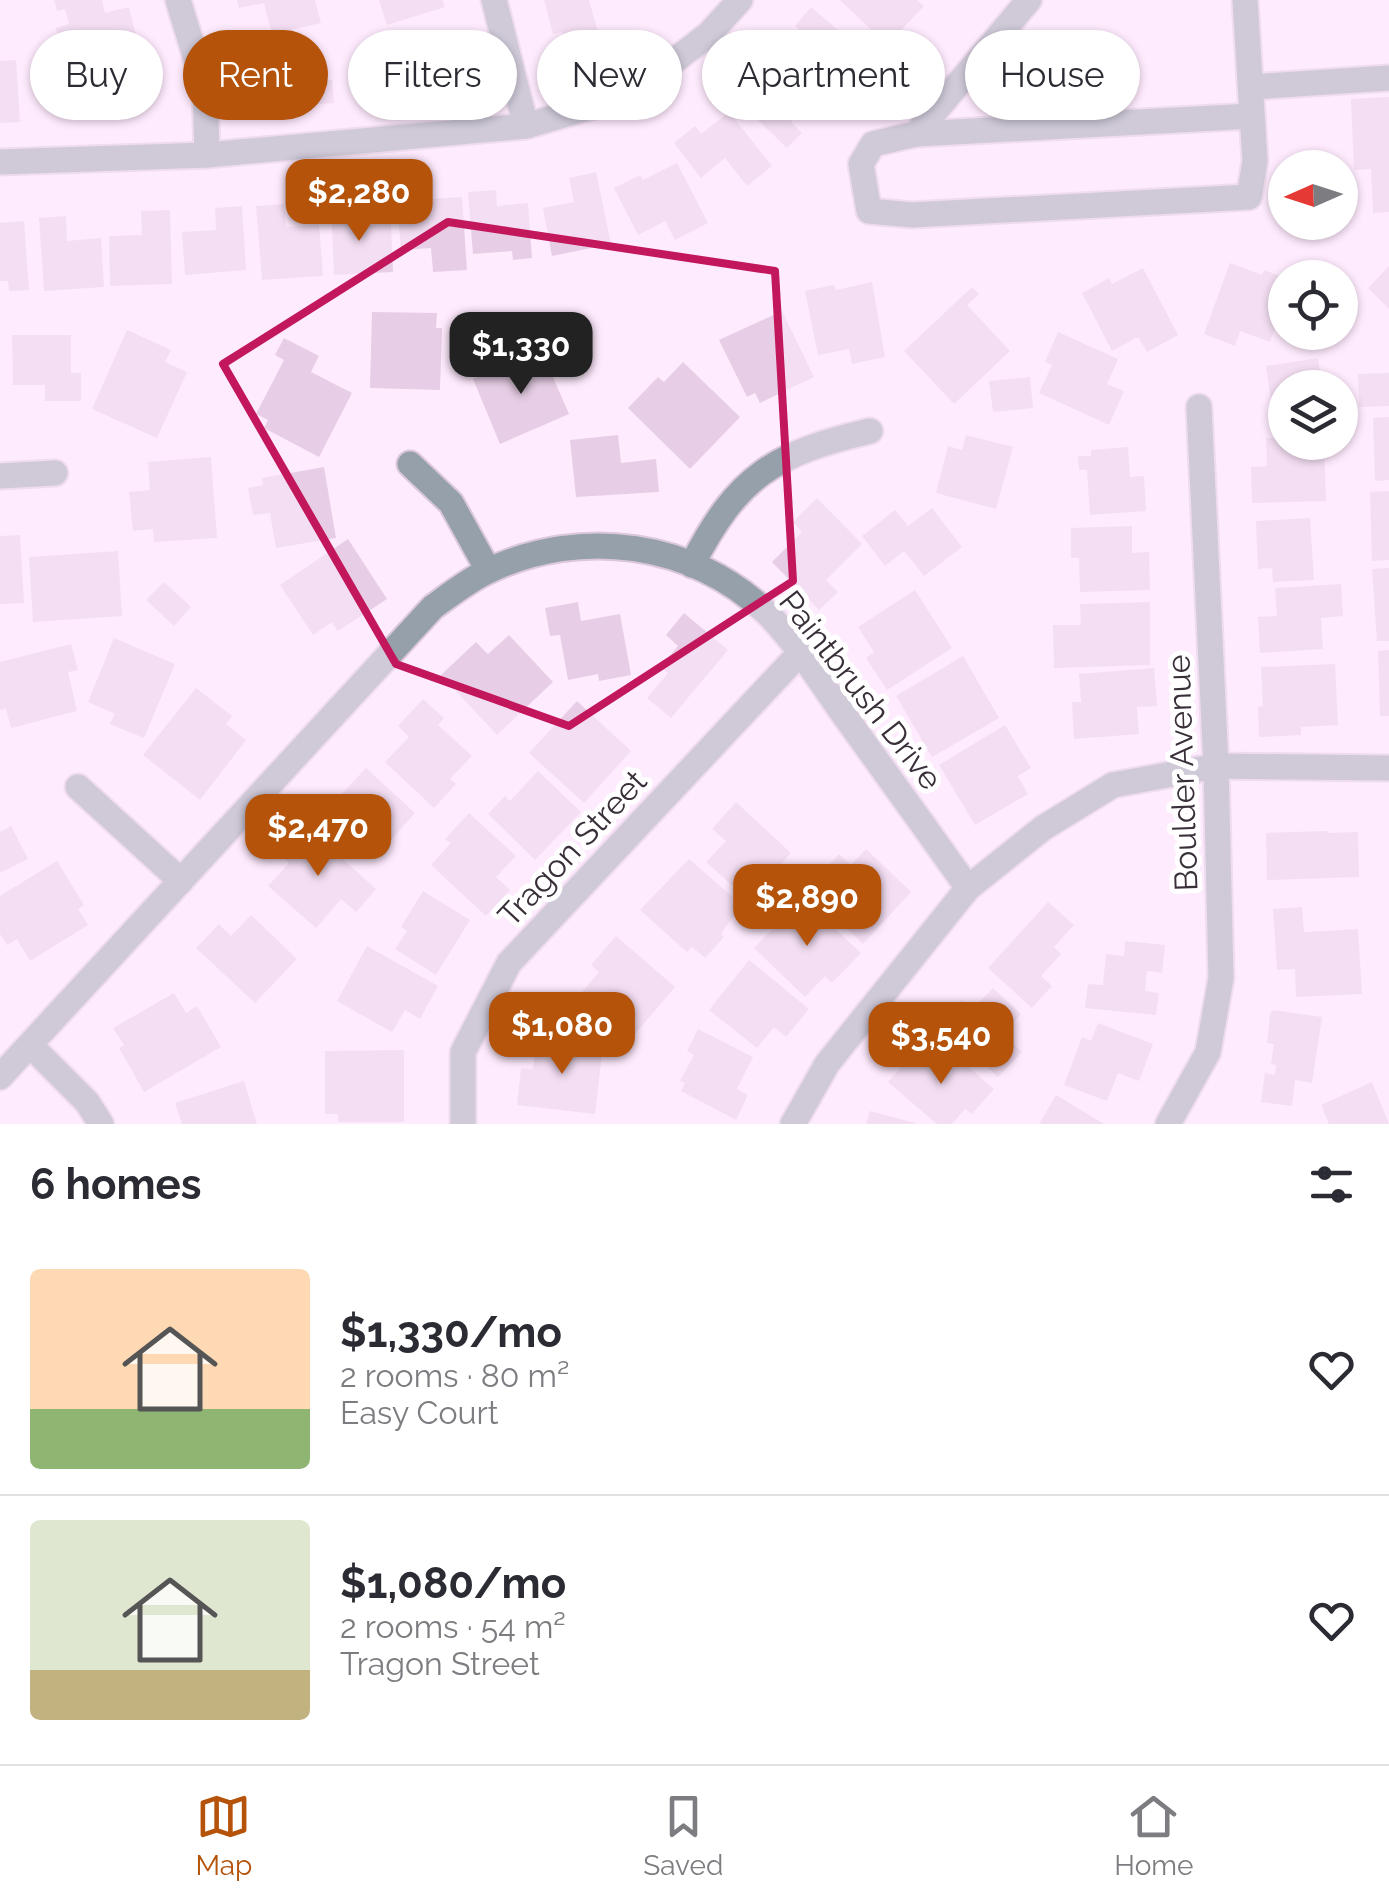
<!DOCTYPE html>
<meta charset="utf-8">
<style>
body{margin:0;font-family:Raleway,sans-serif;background:#f2f2f3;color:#2b2b33;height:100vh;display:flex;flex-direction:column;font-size:38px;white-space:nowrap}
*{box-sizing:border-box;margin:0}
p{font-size:32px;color:#7c7c81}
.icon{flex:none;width:55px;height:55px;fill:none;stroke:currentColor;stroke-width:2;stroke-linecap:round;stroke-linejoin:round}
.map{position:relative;height:1124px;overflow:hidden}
.panel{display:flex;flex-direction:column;background:#fff;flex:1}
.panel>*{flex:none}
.top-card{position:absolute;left:30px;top:30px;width:1330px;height:90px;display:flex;gap:20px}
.needle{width:65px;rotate:267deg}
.buttons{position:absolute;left:1268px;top:150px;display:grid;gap:20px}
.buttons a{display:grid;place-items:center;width:90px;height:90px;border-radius:50%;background:#fff;box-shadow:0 2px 8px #0004;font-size:50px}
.price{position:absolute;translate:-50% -85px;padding:0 22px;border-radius:20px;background:#b45309;color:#fff;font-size:32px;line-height:65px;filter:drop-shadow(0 2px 5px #0008)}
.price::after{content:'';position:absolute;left:50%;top:60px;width:30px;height:22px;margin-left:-15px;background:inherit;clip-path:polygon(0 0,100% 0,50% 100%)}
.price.on{background:#222;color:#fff}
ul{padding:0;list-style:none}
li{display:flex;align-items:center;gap:30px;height:250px;padding:0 30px}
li+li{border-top:2px solid #e1e1e2}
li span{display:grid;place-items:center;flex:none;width:280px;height:200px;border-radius:10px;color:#555}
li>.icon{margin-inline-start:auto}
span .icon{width:120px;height:120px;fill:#fffc;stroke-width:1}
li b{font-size:42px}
h2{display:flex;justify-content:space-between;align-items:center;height:120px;padding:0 30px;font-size:42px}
.tag{padding:0 35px;border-radius:45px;background:#fff;box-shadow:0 2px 8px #0004;font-size:35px;line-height:90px}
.tag.on{background:#b45309;color:#fff}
.tab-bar{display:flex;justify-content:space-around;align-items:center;height:140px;border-top:2px solid #e1e1e2;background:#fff;font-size:28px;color:#7c7c81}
.tab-bar a{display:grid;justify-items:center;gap:5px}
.tab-bar .on{color:#b45309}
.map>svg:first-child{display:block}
.building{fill:#e7cee6}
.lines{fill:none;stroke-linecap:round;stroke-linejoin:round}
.minor-casing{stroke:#dbc9db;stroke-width:29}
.minor{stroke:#96a0aa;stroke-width:25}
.marked{fill:none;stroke:#c2185b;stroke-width:8;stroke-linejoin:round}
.labels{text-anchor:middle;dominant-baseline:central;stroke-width:10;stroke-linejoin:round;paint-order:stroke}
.street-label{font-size:32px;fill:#392f39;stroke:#fff}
</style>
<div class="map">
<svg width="1389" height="1124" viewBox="0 0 1389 1124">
<rect width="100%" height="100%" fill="#ffebfe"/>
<g class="building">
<polygon points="54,0 102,0 105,13 129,7 136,35 62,55 56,28 69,24 65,9 57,11"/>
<polygon points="237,0 315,0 321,23 272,34 264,3 239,8"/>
<polygon points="379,0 442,0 445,7 387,25"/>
<polygon points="544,0 589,0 604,53 570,62 562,32 553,34"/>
<polygon points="840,0 917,0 924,6 887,45"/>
<polygon points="811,7 867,55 833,95 790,58 807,37 795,26"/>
<polygon points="453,36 466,88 431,97 428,88 386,99 379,72 419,62 415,46"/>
<polygon points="318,47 320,81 332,80 334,103 283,107 280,77 257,78 255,51"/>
<polygon points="143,56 145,83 124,84 127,115 72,119 70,98 83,98 80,61"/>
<polygon points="16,60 20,122 0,123 0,61"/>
<polygon points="781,68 813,99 791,122 802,133 787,148 732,95 749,76 762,89"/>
<polygon points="1389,97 1389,212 1373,213 1371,169 1354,170 1351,99"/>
<polygon points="729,112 772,166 747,186 725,158 701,178 674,143 695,126 701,134"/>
<polygon points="677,163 708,223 675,240 665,221 638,235 614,188 640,175 643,180"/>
<polygon points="596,172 611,244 552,256 543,208 574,202 569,178"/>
<polygon points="496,190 497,206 528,203 532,258 513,260 512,251 473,254 468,192"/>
<polygon points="462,197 467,270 433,272 431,248 401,250 397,201"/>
<polygon points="355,202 356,225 391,224 393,272 334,275 331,203"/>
<polygon points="284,204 286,227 319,225 323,276 262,280 256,206"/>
<polygon points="242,206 246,270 185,275 182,232 216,230 215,208"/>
<polygon points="170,210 172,284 110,286 109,236 142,235 141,211"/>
<polygon points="66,216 67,241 101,238 104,287 44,291 39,218"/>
<polygon points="24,221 29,290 9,291 8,281 0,281 0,223"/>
<polygon points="1230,263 1262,275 1264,270 1285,278 1285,301 1270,342 1240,331 1235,346 1204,334"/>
<polygon points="1389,266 1389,309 1368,288"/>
<polygon points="1143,268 1178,335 1147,352 1138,337 1112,351 1082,293 1109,278 1112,284"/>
<polygon points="872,282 885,357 852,364 849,349 818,355 805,291 834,285 836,290"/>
<polygon points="972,287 979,294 967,305 1010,351 954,404 904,351"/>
<polygon points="782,311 814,377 760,403 755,393 747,397 719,340"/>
<polygon points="372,312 437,313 436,328 442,328 440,390 370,388"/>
<polygon points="127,330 171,350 165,362 187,372 157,438 92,409"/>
<polygon points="1058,332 1118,359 1107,384 1124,391 1109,425 1039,393 1052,365 1045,362"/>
<polygon points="12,335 71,335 71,373 81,373 81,401 45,401 45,385 13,385"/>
<polygon points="284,338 319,356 311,372 352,393 319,457 264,428 268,420 256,414 284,360 275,355"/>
<polygon points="541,350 569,414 500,444 473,379"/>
<polygon points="1318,358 1322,388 1285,388 1285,410 1273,412 1266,366"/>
<polygon points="683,362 740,417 690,469 628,408 658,377 664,382"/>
<polygon points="1389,373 1389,406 1359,407 1358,374"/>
<polygon points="1030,377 1033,408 993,412 989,381"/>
<polygon points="1389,417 1389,480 1375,481 1373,418"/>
<polygon points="618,435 621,463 656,459 659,492 576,497 570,440"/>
<polygon points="966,435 1013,447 996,509 936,493 948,446 962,450"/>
<polygon points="1266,438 1285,438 1285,442 1324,442 1326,501 1252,503 1251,467 1267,466"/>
<polygon points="1128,447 1130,477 1144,476 1146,511 1090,515 1087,470 1079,470 1078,456 1091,456 1091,450"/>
<polygon points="211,457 217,538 154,542 153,529 133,531 129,492 150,490 148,462"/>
<polygon points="324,467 336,538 276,548 270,513 253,515 248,488 263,485 262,478"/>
<polygon points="1389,491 1389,560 1372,561 1370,492"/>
<polygon points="817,498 862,544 826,580 838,592 819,610 772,562 802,532 793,522"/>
<polygon points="932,508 962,547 924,576 904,551 885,566 862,536 895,510 908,526"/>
<polygon points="1310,518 1314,580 1273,582 1272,568 1258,569 1256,521"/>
<polygon points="1132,526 1132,553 1149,552 1150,590 1080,592 1079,558 1071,558 1071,528"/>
<polygon points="20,535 24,603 0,604 0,536"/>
<polygon points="348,539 387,599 338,631 332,622 313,635 280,585"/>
<polygon points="118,551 122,616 33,622 29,557"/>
<polygon points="1389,568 1389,641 1377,641 1372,569"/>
<polygon points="164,582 191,607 174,626 146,600"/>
<polygon points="1341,584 1343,616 1321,618 1323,649 1260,653 1258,617 1277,616 1275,588"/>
<polygon points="915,590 952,648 887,690 866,658 874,652 858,627"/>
<polygon points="578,602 581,621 620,614 631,675 599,681 598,674 568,680 560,635 550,636 545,608"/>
<polygon points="1150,602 1150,665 1054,668 1053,625 1081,625 1080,604"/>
<polygon points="684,613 728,650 671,718 647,698 668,673 660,667 678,646 666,635"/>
<polygon points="509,635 553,682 497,735 441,675 476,642 488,654"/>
<polygon points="114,638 175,664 144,738 110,724 115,714 88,702"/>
<polygon points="71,644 78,670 68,672 77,711 11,728 6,709 0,710 0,662"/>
<polygon points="1389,650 1389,716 1380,716 1378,651"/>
<polygon points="963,656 999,718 932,757 896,696"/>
<polygon points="1335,664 1338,725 1301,727 1301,735 1259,737 1258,707 1263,706 1261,667"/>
<polygon points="1154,668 1157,706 1137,707 1139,734 1074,739 1072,702 1081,702 1079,674"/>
<polygon points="196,688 232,716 226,724 246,740 200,800 143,755"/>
<polygon points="423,699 444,718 438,725 472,756 450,779 456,784 434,808 385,762 409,737 398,726"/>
<polygon points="577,701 631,751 584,803 529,753"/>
<polygon points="1005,725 1031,768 1018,776 1028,794 975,825 939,765"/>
<polygon points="366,768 415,813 374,859 324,813"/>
<polygon points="538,771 581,812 535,860 488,814 505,796 510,801"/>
<polygon points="736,802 791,853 771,875 776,880 754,905 706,862 726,841 712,829"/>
<polygon points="469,813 516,856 496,877 510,890 486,916 431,865 451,843 445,839"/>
<polygon points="11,826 28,859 0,873 0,832"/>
<polygon points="306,826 376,889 356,912 341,899 316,928 268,886 289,863 280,855"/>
<polygon points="1327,831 1327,833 1358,832 1359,877 1267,880 1266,833"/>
<polygon points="866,849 911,892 863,944 806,891 839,854 851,865"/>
<polygon points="689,859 734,898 732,902 739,908 721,934 724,937 705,958 692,947 687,952 640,910"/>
<polygon points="57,861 84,905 78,909 88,925 30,961 17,939 7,945 0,934 0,896"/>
<polygon points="423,891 470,920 436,975 395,949 407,931 401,927"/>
<polygon points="802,898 861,953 832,983 825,976 805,997 754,948"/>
<polygon points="1048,902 1074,925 1054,947 1061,954 1041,976 1052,986 1032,1008 988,968"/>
<polygon points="1302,907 1304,932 1358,929 1362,994 1296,997 1295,969 1277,970 1273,909"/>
<polygon points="251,915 297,959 255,1003 196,948 219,924 231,936"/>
<polygon points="616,936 675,987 630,1040 579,996 599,972 591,965"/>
<polygon points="1125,941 1165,945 1162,973 1147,971 1145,991 1159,993 1156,1015 1085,1008 1088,984 1103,985 1106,954 1124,956"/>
<polygon points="367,946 438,986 420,1019 405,1010 392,1032 337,1001"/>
<polygon points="749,960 809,1009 786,1037 774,1027 757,1048 709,1010"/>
<polygon points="993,988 1021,1014 1003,1034 1022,1052 998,1077 941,1022 962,1000 972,1010"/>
<polygon points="174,993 186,1013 197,1006 221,1047 144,1092 119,1048 124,1045 113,1028"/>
<polygon points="1273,1010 1322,1017 1312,1083 1295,1080 1292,1106 1261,1102 1265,1073 1275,1075 1276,1065 1271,1064 1274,1044 1267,1043 1270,1014"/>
<polygon points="1098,1023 1153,1044 1139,1081 1118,1073 1107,1101 1064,1085 1082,1037 1091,1041"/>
<polygon points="698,1029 753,1057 737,1089 748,1095 736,1120 681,1091 685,1083 680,1081 694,1055 687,1051"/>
<polygon points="536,1039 603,1046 595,1114 517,1105 521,1068 533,1069"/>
<polygon points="944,1046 994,1089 972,1114 965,1109 952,1124 937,1124 888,1082 912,1054 926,1066"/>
<polygon points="404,1050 404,1122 338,1122 338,1114 325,1114 325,1051"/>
<polygon points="244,1081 257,1124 182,1124 175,1103"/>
<polygon points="1372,1082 1389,1124 1329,1124 1321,1105"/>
<polygon points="1056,1095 1104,1124 1039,1124"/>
<polygon points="870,1111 915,1123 915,1124 866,1124"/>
</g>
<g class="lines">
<defs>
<g id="minor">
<polyline points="178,0 205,88 207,155"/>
<polyline points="494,0 526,126"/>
<polyline points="1029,0 916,134 873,144 861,164 869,211 912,215 1249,197 1255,161 1245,0"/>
<polyline points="1251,87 1389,78"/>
<polyline points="916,134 1252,116"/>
<polyline points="0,162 207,155 526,126 628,96 709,34 740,0"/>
<polyline points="410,464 451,503 488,570"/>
<polyline points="0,476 55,473"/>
<path d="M692,565C737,476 775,453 870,431"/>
<polyline points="78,787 181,881"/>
<polyline points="31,1046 87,1102 101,1124"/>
<path d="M0,1077L433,607C451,594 470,579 490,570C581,527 693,542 766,612C796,642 820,681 844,715C886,773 927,830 968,888"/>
<polyline points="463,1124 463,1052 509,963 800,653"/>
<polyline points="793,1124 827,1064 968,888 1043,828 1113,785 1216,766 1389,768"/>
<polyline points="1168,1124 1208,1052 1221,978 1216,766 1199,407"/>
</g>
</defs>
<use href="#minor" class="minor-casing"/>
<use href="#minor" class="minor"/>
</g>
<path d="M0 0H1389V1124H0ZM448,222L775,271L793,581L569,726L396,664L223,364Z" fill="#ffebfe" fill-opacity=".55" fill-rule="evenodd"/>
<path class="marked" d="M448,222L775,271L793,581L569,726L396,664L223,364Z"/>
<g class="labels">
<g class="street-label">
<text transform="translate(861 690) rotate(52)">Paintbrush Drive</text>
<text transform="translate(1182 773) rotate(-92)">Boulder Avenue</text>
<text transform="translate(572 848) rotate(-47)">Tragon Street</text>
</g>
</g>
</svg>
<div class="buttons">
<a><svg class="needle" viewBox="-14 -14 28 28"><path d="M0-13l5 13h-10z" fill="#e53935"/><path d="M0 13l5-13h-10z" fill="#7c7c81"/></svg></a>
<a><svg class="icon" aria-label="locate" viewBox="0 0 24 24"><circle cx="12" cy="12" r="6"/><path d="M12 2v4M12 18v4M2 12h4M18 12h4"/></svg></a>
<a><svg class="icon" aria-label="layers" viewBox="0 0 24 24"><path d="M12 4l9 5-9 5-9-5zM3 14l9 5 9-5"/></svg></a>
</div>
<b class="price" style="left:359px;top:244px">$2,280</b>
<b class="price on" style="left:521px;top:397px">$1,330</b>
<b class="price" style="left:318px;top:879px">$2,470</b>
<b class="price" style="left:807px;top:949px">$2,890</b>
<b class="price" style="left:562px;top:1077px">$1,080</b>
<b class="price" style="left:941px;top:1087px">$3,540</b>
<div class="top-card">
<a class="tag">Buy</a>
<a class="tag on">Rent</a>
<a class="tag">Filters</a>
<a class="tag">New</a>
<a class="tag">Apartment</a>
<a class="tag">House</a>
</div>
</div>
<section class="panel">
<h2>6 homes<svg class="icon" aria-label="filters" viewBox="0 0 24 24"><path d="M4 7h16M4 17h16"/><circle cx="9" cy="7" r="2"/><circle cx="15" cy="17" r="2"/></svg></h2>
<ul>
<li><span style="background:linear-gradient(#ffd9b3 70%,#8fb573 0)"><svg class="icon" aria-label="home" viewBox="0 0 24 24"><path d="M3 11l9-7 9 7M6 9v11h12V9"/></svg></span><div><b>$1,330/mo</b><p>2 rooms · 80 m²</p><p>Easy Court</p></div><svg class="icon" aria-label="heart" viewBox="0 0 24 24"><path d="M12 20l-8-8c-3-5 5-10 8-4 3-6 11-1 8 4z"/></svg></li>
<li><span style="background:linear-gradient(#dfe7d0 75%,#c2b280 0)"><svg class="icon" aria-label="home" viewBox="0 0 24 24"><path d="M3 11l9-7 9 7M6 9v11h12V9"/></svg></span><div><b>$1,080/mo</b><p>2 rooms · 54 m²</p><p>Tragon Street</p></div><svg class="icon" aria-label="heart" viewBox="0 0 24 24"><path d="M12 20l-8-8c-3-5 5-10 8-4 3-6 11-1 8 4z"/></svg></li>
</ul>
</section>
<nav class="tab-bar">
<a class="on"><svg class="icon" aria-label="map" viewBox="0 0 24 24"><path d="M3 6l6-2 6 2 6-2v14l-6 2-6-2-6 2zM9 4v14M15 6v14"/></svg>Map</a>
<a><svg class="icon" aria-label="saved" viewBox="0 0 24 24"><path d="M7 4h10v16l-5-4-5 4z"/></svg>Saved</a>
<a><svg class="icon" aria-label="home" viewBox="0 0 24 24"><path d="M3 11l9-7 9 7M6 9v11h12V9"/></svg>Home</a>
</nav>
